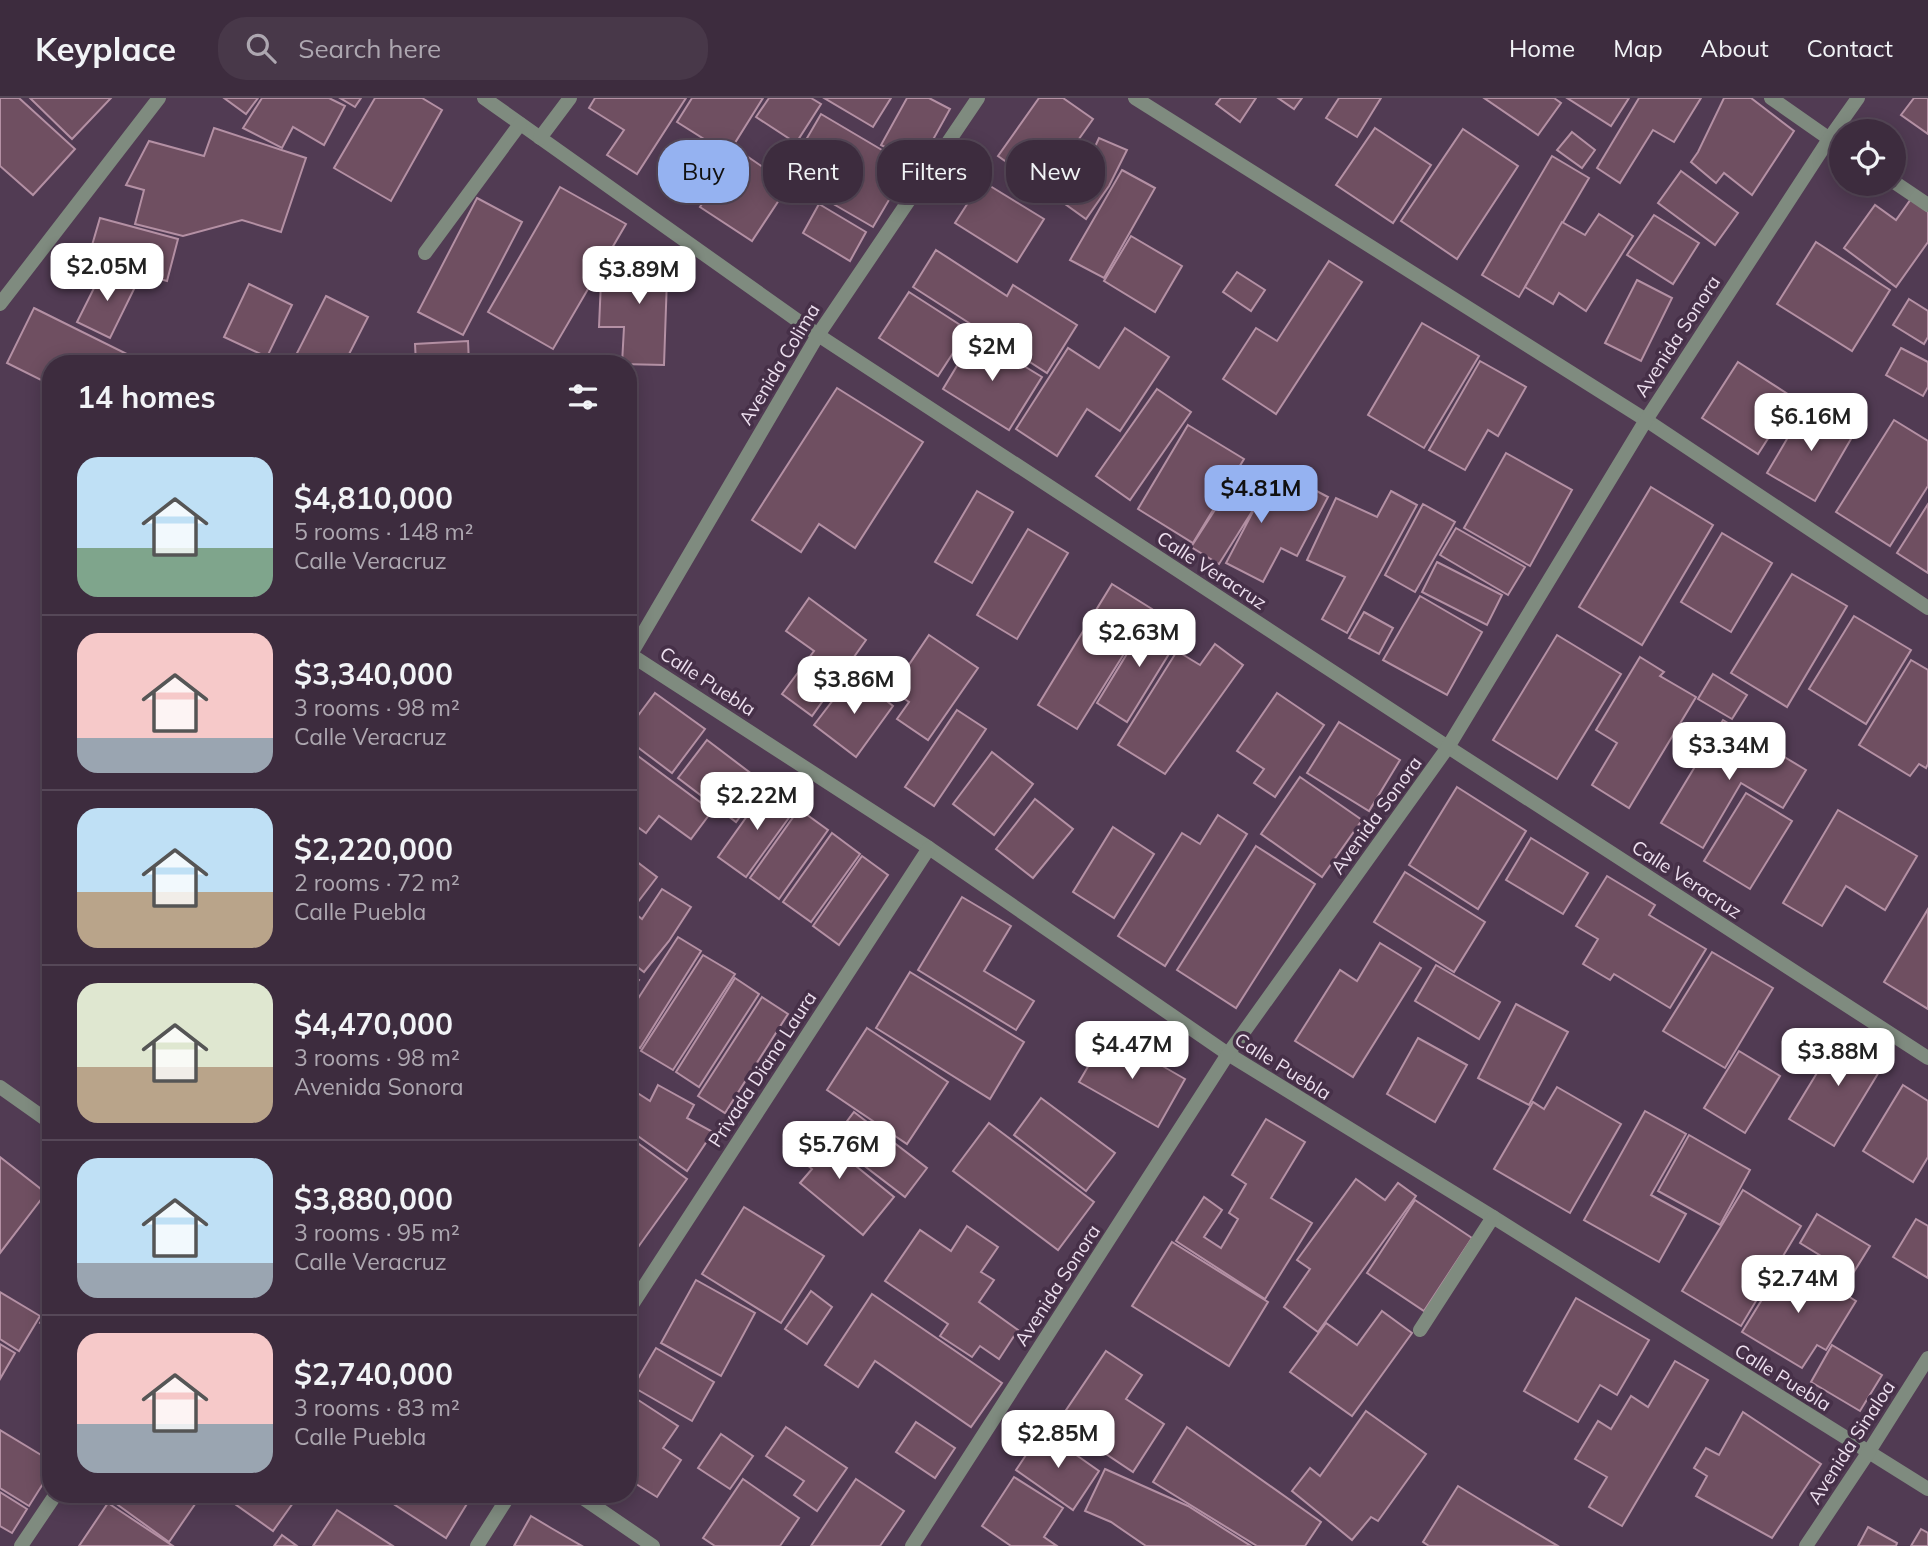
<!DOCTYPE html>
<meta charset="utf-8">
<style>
body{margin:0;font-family:Mulish,sans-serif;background:#483849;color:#f1f3f6;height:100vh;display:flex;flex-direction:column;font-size:26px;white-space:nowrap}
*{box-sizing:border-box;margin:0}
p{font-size:23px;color:#ada7b0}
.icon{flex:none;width:38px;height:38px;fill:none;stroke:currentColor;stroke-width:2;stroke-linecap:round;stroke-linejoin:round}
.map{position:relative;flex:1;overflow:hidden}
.panel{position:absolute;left:42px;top:257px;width:595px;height:1148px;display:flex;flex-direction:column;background:#3d2c3e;border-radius:28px;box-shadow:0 4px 18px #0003,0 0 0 2px #564858}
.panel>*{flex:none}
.top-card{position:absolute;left:658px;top:42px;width:665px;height:63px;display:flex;gap:14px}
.tools{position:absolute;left:1829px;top:21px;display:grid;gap:14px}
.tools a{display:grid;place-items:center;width:77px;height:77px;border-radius:50%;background:#3d2c3e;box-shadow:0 4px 18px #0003,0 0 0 2px #564858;font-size:35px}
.price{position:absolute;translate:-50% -60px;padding:0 16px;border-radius:14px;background:#fff;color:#222;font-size:23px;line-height:46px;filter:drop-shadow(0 2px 4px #0008)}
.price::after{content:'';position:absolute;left:50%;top:42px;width:21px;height:16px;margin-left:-10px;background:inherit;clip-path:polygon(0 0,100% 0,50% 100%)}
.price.selected{background:#95b2f1;color:#111}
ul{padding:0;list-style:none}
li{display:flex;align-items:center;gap:21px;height:175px;padding:0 35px}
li+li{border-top:2px solid #564858}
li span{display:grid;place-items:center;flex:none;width:196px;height:140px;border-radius:21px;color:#555}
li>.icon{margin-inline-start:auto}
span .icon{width:84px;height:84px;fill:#fffc;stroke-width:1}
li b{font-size:30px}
h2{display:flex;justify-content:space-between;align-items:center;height:84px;padding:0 35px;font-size:30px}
.pill{padding:0 24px;border-radius:28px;background:#3d2c3e;box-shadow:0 4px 18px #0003,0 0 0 2px #564858;font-size:24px;line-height:63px}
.pill.selected{background:#95b2f1;color:#111}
header{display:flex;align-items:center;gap:42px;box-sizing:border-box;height:98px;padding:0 35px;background:#3d2c3e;border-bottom:2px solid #564858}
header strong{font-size:33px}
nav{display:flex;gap:38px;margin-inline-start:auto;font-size:24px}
.search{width:490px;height:63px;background:#483849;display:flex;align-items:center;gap:18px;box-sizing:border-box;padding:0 24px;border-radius:28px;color:#ada7b0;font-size:26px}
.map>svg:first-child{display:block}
.building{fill:#6f4f61;stroke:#b490a4;stroke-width:2}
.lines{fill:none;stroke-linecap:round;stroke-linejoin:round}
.minor{stroke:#7f8b7f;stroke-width:14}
.labels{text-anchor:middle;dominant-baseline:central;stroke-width:7;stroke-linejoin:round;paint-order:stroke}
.street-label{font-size:19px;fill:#eddfef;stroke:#463048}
</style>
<header>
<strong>Keyplace</strong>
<div class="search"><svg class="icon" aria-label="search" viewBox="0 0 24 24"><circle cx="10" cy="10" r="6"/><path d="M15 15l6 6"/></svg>Search here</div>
<nav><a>Home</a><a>Map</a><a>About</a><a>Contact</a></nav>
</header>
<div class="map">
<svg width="1928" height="1448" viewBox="0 0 1928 1448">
<rect width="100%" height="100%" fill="#513b53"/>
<g class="building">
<polygon points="0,0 19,0 75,51 33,97 0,68"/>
<polygon points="30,0 111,0 72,41"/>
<polygon points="224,0 258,0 246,16"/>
<polygon points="262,0 329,0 345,8 324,47 293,29 282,50 243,30"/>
<polygon points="340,0 361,0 355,9"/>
<polygon points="375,0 422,0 442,12 391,103 334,70"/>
<polygon points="595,0 686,0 637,76 607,57 624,32 589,10"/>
<polygon points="692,0 763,0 728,56 677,24"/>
<polygon points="769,0 811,0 821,6 796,45 756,19"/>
<polygon points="824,0 891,0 873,29"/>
<polygon points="907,0 929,0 950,11 919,67 881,47"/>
<polygon points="1039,0 1063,0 1093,21 1067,58 1085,70 1099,40 1127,52 1109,88 1086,121 998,58"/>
<polygon points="1221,0 1256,0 1240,24 1216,6"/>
<polygon points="1278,0 1302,0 1294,11"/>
<polygon points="1339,0 1381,0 1357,39 1326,20"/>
<polygon points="1484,0 1554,0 1561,5 1538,37"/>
<polygon points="1567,0 1629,0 1611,28"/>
<polygon points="1639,0 1701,0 1674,44 1653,32 1620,85 1597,70"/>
<polygon points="1724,0 1751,0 1794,33 1752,97 1724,75 1716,85 1691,64 1698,54"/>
<polygon points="1914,0 1928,0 1928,36 1901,17"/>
<polygon points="821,16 909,68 873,129 785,78"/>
<polygon points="214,30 306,60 281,134 242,122 183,138 135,126 144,92 126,87 149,43 204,58"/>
<polygon points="1375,30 1431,67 1393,125 1336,87"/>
<polygon points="1463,31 1518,68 1457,161 1401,123"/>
<polygon points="1572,34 1595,52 1582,70 1557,52"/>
<polygon points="738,52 789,87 752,143 700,109"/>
<polygon points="1552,58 1589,80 1519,199 1482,177"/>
<polygon points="1122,72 1155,90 1104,180 1070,162"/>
<polygon points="1681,73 1738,115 1715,147 1658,105"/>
<polygon points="982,83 1044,121 1017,164 955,125"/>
<polygon points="560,89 626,126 553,251 488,214"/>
<polygon points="477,100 522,124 463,237 418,214"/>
<polygon points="1911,101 1928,114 1928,144 1896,189 1844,150 1875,107 1896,122"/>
<polygon points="819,106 866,134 850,163 803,135"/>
<polygon points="1599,116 1633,138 1586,213 1559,195 1553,206 1525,189 1562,124 1585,137"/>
<polygon points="1654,117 1699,145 1673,186 1627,157"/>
<polygon points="100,120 178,141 167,183 88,161"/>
<polygon points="1131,138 1182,168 1155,214 1104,183"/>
<polygon points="1816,144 1890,192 1852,253 1777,206"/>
<polygon points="627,150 668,151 664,267 622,266 624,229 599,229 601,183 625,184"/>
<polygon points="936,152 1007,198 1013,187 1077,227 1047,275 913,189"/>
<polygon points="1329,163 1362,184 1276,316 1223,281 1256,230 1277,243"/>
<polygon points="104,170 136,187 110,240 77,224"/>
<polygon points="1237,174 1265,192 1251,213 1223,194"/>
<polygon points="1637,182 1672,200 1641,263 1605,245"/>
<polygon points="249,186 292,207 267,259 224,239"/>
<polygon points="909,194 968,232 938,278 879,240"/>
<polygon points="326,198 368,219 344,266 304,266 294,261"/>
<polygon points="1909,201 1928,213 1928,239 1924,246 1893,227"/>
<polygon points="34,210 141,263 140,266 51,266 51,287 7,265"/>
<polygon points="1422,225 1479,258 1424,350 1368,317"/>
<polygon points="1125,230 1169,259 1120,333 1087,311 1057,358 1016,331 1068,250 1099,270"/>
<polygon points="975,238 1042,279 1009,332 943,291"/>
<polygon points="468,243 469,266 416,266 415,246"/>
<polygon points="1901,250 1928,264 1928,289 1923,298 1886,277"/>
<polygon points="1480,263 1526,289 1498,338 1488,332 1465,372 1429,352"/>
<polygon points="1738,264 1794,300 1758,356 1702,320"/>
<polygon points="837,290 923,344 855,450 819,426 801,454 752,422"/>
<polygon points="1157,291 1191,314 1130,402 1096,378"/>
<polygon points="1807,307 1855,334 1815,403 1767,375"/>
<polygon points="1894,322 1928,343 1928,388 1890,448 1836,414"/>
<polygon points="1188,327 1244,361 1193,445 1138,411"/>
<polygon points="1506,355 1572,392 1530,468 1464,430"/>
<polygon points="1275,371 1328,399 1297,458 1281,450 1263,484 1226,465 1258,404 1219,466 1191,449 1231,387 1258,403"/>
<polygon points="1651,389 1713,427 1642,547 1579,509"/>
<polygon points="977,393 1013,414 972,485 935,464"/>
<polygon points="1391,393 1417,407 1347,535 1322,521 1345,479 1307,462 1336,400 1377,419"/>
<polygon points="1423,406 1455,424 1415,494 1385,477"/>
<polygon points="1928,406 1928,475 1897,455"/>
<polygon points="1456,430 1525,469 1508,497 1440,457"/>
<polygon points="1028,431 1068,455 1017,541 977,517"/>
<polygon points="1722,435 1772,465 1731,534 1681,504"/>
<polygon points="1437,464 1502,497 1487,527 1422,494"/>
<polygon points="1792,476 1847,508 1787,609 1731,575"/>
<polygon points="1112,486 1152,511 1077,631 1038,607"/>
<polygon points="1420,498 1482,534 1447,597 1383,562"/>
<polygon points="809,500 866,542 812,618 782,596 814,553 786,533"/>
<polygon points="1364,514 1393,530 1379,556 1349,540"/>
<polygon points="1150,518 1180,538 1127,624 1097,605"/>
<polygon points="1854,518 1911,552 1866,626 1809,591"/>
<polygon points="929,537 978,570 928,642 897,621 909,604 892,592"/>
<polygon points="1557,537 1621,576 1557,681 1493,642"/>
<polygon points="1215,546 1243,567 1165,676 1118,647 1177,553 1200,567"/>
<polygon points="1640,559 1664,574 1660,578 1696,599 1629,710 1592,687 1617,645 1596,632"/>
<polygon points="1911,562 1928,572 1928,666 1926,670 1919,666 1910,678 1859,647"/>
<polygon points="853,576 893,608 856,659 814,627"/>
<polygon points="1713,576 1747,597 1732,621 1698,601"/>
<polygon points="655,595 705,631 672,675 628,642 628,631"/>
<polygon points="1277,595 1324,627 1275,699 1254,685 1264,671 1237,653"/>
<polygon points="957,612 986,631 934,708 905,689"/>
<polygon points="1723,622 1806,672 1783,710 1741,685 1703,750 1661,725"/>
<polygon points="1339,624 1400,662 1369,713 1307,675"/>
<polygon points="707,642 765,686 736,724 678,680"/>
<polygon points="992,654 1033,686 994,737 953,706"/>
<polygon points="638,658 712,713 691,741 659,718 646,735 628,722 628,672"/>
<polygon points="1300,679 1362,722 1322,779 1261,736"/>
<polygon points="1457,689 1526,733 1478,811 1409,767"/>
<polygon points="767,690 796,710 746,779 718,759"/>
<polygon points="1746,695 1792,723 1750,791 1704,763"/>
<polygon points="1035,701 1073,731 1033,780 996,751"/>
<polygon points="799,711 828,732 779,801 750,780"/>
<polygon points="1838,712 1917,758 1885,812 1846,788 1822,828 1783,805"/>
<polygon points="1218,717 1247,736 1165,868 1118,838 1182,735 1200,746"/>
<polygon points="1113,729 1154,756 1114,820 1073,794"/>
<polygon points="832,735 860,756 811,824 783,804"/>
<polygon points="1531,740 1588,775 1563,816 1506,782"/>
<polygon points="1256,748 1315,786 1236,910 1177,872"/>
<polygon points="628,757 657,779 634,809 628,804"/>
<polygon points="862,758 888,777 839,847 813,828"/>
<polygon points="1405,774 1485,824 1454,874 1374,824"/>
<polygon points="1607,778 1655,807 1649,817 1706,851 1670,910 1614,876 1610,882 1583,866 1598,841 1576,828"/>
<polygon points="662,791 691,809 669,843 644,874 628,862 628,810 642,821"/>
<polygon points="962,799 1011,828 984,873 1034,903 1016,932 918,872"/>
<polygon points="1928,811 1928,911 1884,884"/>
<polygon points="678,839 701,853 640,950 628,942 628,916"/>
<polygon points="1380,845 1421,870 1353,979 1295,943 1340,872 1357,883"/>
<polygon points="1712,854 1773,890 1725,970 1663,933"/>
<polygon points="703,857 735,876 673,972 641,953"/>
<polygon points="1436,867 1500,904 1479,941 1415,903"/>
<polygon points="628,874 639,882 628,896"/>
<polygon points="910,874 1024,944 990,1001 876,930"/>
<polygon points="735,880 759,896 699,989 676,974"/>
<polygon points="762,899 788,916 725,1015 698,998"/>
<polygon points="1516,906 1568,934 1529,1007 1478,980"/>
<polygon points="867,930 948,984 907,1046 827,992"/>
<polygon points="1843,932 1888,959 1834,1048 1789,1021"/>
<polygon points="1107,936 1185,981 1158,1029 1079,984"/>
<polygon points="1418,940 1467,967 1435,1024 1387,996"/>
<polygon points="1739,953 1780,978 1745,1035 1704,1010"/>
<polygon points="658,987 694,1007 687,1020 713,1034 687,1073 628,1031 628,1005 636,994 650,1003"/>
<polygon points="1903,987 1928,1003 1928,1059 1913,1084 1863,1053"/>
<polygon points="1557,989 1621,1026 1570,1115 1494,1071 1533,1004 1544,1011"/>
<polygon points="1041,1000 1115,1055 1086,1093 1014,1037"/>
<polygon points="1645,1013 1686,1036 1651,1097 1686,1116 1659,1164 1584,1122"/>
<polygon points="854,1014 927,1070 905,1099 832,1043"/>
<polygon points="1266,1021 1305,1044 1271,1100 1312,1125 1265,1201 1176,1143 1204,1099 1222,1112 1204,1139 1221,1150 1238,1121 1229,1115 1246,1086 1232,1077"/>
<polygon points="803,1025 894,1099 863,1137 800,1085 812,1071 784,1048"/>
<polygon points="989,1025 1094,1104 1058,1152 953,1073"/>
<polygon points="1689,1037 1750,1072 1720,1127 1658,1093"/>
<polygon points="628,1038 687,1081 636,1152 628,1147"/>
<polygon points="0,1059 46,1095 0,1155"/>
<polygon points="1356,1081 1385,1102 1398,1085 1416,1098 1318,1234 1284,1209 1310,1171 1297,1162"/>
<polygon points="1743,1092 1801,1128 1741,1228 1682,1193"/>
<polygon points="1415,1102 1472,1140 1424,1213 1367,1175"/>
<polygon points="744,1109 824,1158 781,1225 702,1176"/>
<polygon points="1817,1116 1870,1148 1852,1177 1800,1145"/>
<polygon points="1916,1121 1928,1128 1928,1180 1893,1159"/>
<polygon points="967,1128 998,1149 981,1174 994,1182 979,1204 1018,1232 999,1261 980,1248 972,1259 940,1238 948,1226 885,1183 920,1132 951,1153"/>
<polygon points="1172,1144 1268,1204 1229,1268 1132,1208"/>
<polygon points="1787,1161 1856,1203 1826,1252 1817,1247 1802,1270 1742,1234"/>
<polygon points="696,1182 755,1215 721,1278 661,1245"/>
<polygon points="811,1193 832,1209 807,1246 785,1231"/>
<polygon points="0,1194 40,1218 19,1253 0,1241"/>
<polygon points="872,1196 1002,1285 971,1329 875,1263 858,1289 825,1267"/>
<polygon points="1576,1200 1649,1242 1617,1297 1600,1287 1578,1324 1524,1293"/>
<polygon points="51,1207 51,1231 40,1225"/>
<polygon points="1382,1213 1412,1235 1352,1318 1290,1274 1326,1225 1357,1247"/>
<polygon points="0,1246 15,1255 0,1281"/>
<polygon points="1832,1247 1882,1277 1860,1313 1811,1284"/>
<polygon points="656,1250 714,1284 692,1323 633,1289"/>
<polygon points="1106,1253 1142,1277 1126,1301 1164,1326 1133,1374 1058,1324"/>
<polygon points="1675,1263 1708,1282 1622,1428 1589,1409 1607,1379 1575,1361 1598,1323 1611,1331 1631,1298 1648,1309"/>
<polygon points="629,1296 678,1328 663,1350 681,1362 657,1399 628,1381"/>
<polygon points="1366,1313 1426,1356 1378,1423 1371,1419 1352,1442 1292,1393 1310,1370 1320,1378"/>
<polygon points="1743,1314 1821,1366 1772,1440 1696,1398 1707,1378 1694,1370 1706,1350 1719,1357"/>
<polygon points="916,1324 955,1350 935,1380 896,1354"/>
<polygon points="786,1329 847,1370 817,1413 794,1397 804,1383 766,1358"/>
<polygon points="1187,1329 1321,1424 1305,1448 1257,1448 1153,1384"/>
<polygon points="0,1332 51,1363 51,1373 29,1408 0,1390"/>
<polygon points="1042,1333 1099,1373 1073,1412 1016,1372"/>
<polygon points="721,1336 753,1358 730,1391 698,1370"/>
<polygon points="1105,1371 1188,1408 1251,1448 1146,1448 1111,1424 1085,1413"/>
<polygon points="1014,1379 1063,1410 1044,1439 1057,1448 1011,1448 982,1428"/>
<polygon points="743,1381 799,1420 780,1448 715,1448 703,1440"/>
<polygon points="856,1381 904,1413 880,1448 811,1448"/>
<polygon points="1458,1388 1489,1407 1558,1448 1429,1448 1423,1444"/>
<polygon points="0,1394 27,1411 12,1435 0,1428"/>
<polygon points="115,1396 202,1396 169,1444 111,1402"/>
<polygon points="227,1396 295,1396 298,1398 273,1433 225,1399"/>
<polygon points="378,1396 473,1396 446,1440"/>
<polygon points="108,1405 173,1448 79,1448"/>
<polygon points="337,1412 393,1448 313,1448"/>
<polygon points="531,1418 551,1430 582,1448 514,1448"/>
<polygon points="1868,1429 1897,1445 1896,1448 1858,1448"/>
<polygon points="1921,1431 1928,1435 1928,1448 1911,1448"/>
<polygon points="282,1437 297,1448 274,1448"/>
</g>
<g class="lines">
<g class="minor">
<polyline points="484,0 818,237 1448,649 1928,960"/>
<polyline points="1135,0 1646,322 1928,510"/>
<polyline points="1771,0 1841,49"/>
<polyline points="540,40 570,0"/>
<polyline points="1894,84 1928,107"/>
<polyline points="425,155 520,26"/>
<polyline points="0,206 159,0"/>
<polyline points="631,557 929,750 1228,956 1493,1119 1928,1391"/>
<polyline points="628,561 818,237 978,0"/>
<polyline points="0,989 51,1025"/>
<polyline points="628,1213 929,750"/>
<polyline points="1420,1232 1493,1119"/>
<polyline points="577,1396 653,1448"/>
<polyline points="21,1448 56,1396"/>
<polyline points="477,1448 510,1396"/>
<polyline points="912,1448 1228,956 1448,649 1646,322 1829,41 1858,0"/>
<polyline points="1806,1448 1868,1355 1928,1260"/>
</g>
</g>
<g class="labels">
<g class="street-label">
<text transform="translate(1677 238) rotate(-57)">Avenida Sonora</text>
<text transform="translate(779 266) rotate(-59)">Avenida Colima</text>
<text transform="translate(1212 472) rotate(33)">Calle Veracruz</text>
<text transform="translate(708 583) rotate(33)">Calle Puebla</text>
<text transform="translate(1376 717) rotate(-54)">Avenida Sonora</text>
<text transform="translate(1687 781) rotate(33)">Calle Veracruz</text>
<text transform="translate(1283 968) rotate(32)">Calle Puebla</text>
<text transform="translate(762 971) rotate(-57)">Privada Diana Laura</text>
<text transform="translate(1057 1187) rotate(-57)">Avenida Sonora</text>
<text transform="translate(1783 1279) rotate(32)">Calle Puebla</text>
<text transform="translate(1851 1344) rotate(-57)">Avenida Sinaloa</text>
</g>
</g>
</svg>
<div class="tools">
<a><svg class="icon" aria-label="locate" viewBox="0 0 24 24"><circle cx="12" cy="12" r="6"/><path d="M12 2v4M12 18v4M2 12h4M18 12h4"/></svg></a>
</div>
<b class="price" style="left:107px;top:205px">$2.05M</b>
<b class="price" style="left:639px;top:208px">$3.89M</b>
<b class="price" style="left:992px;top:285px">$2M</b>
<b class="price" style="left:1811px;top:355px">$6.16M</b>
<b class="price selected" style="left:1261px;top:427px">$4.81M</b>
<b class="price" style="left:1139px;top:571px">$2.63M</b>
<b class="price" style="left:854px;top:618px">$3.86M</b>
<b class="price" style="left:1729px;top:684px">$3.34M</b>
<b class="price" style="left:757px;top:734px">$2.22M</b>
<b class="price" style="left:1132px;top:983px">$4.47M</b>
<b class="price" style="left:1838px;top:990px">$3.88M</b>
<b class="price" style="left:839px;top:1083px">$5.76M</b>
<b class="price" style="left:1798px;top:1217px">$2.74M</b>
<b class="price" style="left:1058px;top:1372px">$2.85M</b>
<div class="top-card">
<a class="pill selected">Buy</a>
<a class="pill">Rent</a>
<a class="pill">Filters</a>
<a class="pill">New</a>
</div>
<section class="panel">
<h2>14 homes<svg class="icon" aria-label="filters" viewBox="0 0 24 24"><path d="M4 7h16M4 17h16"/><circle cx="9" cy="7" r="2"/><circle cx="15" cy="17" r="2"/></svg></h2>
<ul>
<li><span style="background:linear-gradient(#bfe0f5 65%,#7fa58c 0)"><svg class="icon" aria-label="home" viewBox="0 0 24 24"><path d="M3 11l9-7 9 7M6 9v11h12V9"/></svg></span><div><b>$4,810,000</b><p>5 rooms · 148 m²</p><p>Calle Veracruz</p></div></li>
<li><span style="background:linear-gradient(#f6c9c9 75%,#9aa5b1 0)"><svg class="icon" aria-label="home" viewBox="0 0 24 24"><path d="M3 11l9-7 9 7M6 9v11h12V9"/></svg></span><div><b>$3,340,000</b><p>3 rooms · 98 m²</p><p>Calle Veracruz</p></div></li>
<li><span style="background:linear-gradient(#bfe0f5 60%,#b9a48a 0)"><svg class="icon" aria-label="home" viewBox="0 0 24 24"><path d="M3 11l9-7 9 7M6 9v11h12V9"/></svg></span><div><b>$2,220,000</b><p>2 rooms · 72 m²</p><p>Calle Puebla</p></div></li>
<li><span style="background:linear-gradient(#dfe7d0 60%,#b9a48a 0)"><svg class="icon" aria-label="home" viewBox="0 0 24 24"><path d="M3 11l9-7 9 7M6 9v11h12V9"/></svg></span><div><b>$4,470,000</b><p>3 rooms · 98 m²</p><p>Avenida Sonora</p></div></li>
<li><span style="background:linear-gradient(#bfe0f5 75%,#9aa5b1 0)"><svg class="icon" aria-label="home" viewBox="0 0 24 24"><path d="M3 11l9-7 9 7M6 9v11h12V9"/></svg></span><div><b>$3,880,000</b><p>3 rooms · 95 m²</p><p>Calle Veracruz</p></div></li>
<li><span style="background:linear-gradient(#f6c9c9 65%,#9aa5b1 0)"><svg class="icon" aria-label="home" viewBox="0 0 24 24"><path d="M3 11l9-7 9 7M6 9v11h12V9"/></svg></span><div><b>$2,740,000</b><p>3 rooms · 83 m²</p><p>Calle Puebla</p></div></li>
</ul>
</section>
</div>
